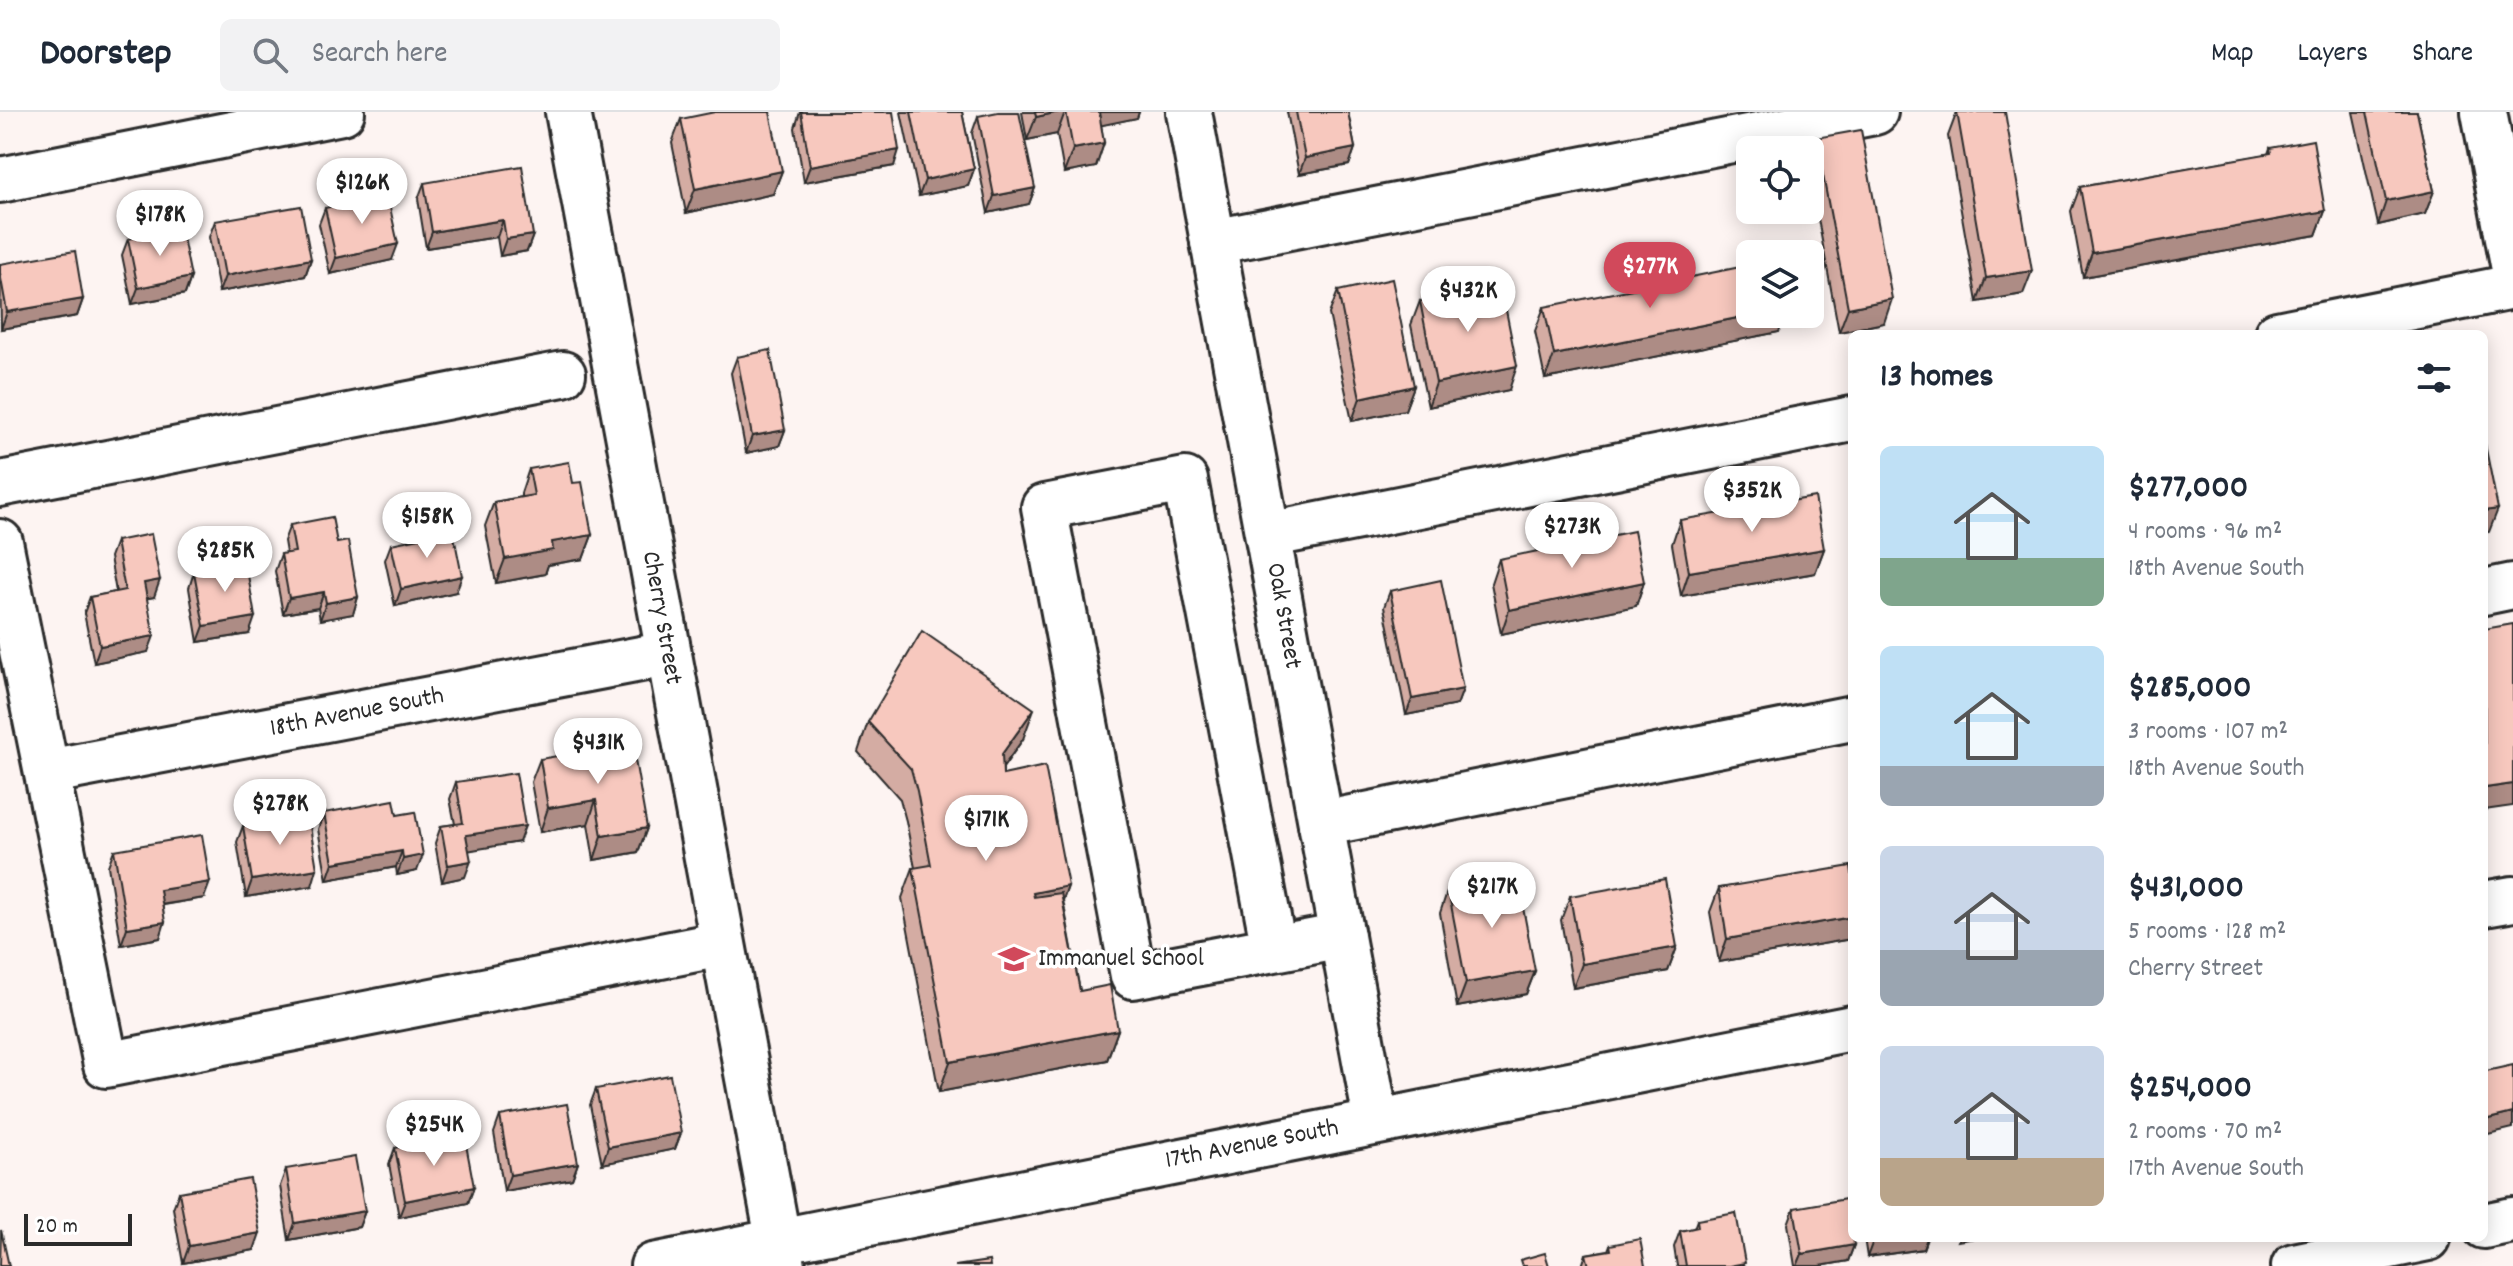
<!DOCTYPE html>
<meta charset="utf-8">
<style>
body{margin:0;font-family:Dekko,sans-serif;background:#f2f2f3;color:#1f2937;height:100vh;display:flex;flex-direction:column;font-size:30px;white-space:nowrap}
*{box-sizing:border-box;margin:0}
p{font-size:26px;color:#747a83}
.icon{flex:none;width:44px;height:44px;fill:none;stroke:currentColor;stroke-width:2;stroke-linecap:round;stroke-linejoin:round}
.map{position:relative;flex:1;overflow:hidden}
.panel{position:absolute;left:1848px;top:218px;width:640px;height:912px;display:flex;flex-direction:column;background:#fff;border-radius:12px;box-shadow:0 4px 20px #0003}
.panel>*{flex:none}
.buttons{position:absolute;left:1736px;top:24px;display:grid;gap:16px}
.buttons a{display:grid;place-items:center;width:88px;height:88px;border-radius:12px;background:#fff;box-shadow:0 4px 20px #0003;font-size:40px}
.scale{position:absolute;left:24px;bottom:20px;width:108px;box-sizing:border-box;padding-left:8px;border:4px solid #2b2b2b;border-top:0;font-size:22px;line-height:28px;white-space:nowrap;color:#2b2b2b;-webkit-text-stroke:6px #fff;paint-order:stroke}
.price{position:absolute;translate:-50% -68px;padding:0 18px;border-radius:28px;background:#fff;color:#222;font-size:26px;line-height:52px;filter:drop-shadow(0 2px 4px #0008)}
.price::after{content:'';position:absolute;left:50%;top:48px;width:24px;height:18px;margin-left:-12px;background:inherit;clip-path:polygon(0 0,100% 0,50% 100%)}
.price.on{background:#d1495b;color:#fff}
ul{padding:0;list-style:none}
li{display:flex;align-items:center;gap:24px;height:200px;padding:0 32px}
li span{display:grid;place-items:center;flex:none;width:224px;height:160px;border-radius:12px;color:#555}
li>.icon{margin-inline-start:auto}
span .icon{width:96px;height:96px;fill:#fffc;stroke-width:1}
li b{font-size:34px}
h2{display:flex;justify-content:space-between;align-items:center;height:96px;padding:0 32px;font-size:34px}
header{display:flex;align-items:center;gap:48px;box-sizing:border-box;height:112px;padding:0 40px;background:#fff;border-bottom:2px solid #e0e1e3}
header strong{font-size:38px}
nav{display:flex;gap:44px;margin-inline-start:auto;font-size:28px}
.search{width:560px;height:72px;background:#f2f2f3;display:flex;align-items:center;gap:20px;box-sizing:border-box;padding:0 28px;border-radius:12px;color:#747a83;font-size:30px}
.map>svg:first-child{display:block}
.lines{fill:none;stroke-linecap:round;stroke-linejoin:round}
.minor-casing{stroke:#2b2b2b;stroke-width:50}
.minor{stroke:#fff;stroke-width:44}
.wall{fill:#d4aca3;stroke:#2b2b2b;stroke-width:2}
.shaded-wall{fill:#ad8c85;stroke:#2b2b2b;stroke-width:2}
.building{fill:#f7c8be;stroke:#2b2b2b;stroke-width:2}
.labels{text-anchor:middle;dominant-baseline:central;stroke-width:7;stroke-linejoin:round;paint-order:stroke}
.street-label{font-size:26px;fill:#2b2b2b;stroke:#fff}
.poi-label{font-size:26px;fill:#2b2b2b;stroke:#fff;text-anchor:start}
</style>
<header>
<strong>Doorstep</strong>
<div class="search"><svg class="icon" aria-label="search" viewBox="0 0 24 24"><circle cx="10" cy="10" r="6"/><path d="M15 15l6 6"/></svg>Search here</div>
<nav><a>Map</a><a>Layers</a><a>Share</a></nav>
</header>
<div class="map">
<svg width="2513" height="1154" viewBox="0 0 2513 1154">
<rect width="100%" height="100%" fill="#fdf4f2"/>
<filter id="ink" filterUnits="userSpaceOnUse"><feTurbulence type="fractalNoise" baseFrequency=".0125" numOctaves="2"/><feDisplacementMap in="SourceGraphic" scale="16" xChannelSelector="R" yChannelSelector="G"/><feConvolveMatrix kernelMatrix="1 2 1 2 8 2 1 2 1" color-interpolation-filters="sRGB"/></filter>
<g filter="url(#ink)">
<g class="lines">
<defs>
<g id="minor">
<polyline points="568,0 783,1154"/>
<polyline points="1189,0 1376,1008"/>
<polyline points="2484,0 2513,152"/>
<polyline points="0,68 342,0"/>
<polyline points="1213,130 1875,0"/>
<polyline points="2277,222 2513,175"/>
<polyline points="0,372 563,262"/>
<polyline points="1268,423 1852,307"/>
<polyline points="0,430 106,953 722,832"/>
<polyline points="2484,480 2513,474"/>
<polyline points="47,660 667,542"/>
<polyline points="1321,712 1852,606"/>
<polyline points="2484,792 2513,787"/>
<polyline points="1274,837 1185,368 1044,395 1133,864 1342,824"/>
<polyline points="2484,1114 2513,1108"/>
<polyline points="653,1154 1852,916"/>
<polyline points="2294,1154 2428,1126"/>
</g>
</defs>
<use href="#minor" class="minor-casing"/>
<use href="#minor" class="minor"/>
</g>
<g class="wall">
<polygon points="800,0 894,54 804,70 795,16"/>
<polygon points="901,0 962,0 974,57 968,74 919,84"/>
<polygon points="1022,0 1139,0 1137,6 1101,13 1104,31 1096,55 1064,61 1057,22 1027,28"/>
<polygon points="1287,0 1348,0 1355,36 1349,53 1299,62"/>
<polygon points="1957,0 2023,182 1977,190 1948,24"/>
<polygon points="2353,0 2417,0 2434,79 2425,102 2378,113"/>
<polygon points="978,4 1035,76 1029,92 988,101 972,21"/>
<polygon points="681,7 782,59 773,82 686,101 672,31"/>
<polygon points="1816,26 1884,211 1839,220 1810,64 1810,43"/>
<polygon points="2270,36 2325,99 2316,123 2083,165 2071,99 2080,75 2268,42"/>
<polygon points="424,71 533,123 527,139 500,144 497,125 426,136 418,87"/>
<polygon points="325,96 392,148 330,162 319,112"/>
<polygon points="215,109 311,147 305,164 219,180 209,125"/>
<polygon points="128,127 191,165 185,182 132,192 122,143"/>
<polygon points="0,152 83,187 77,204 1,217"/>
<polygon points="1338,179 1414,274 1405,298 1352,309 1329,202"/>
<polygon points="1420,189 1509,278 1428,295 1411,213"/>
<polygon points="1544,195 1750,202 1785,202 1779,220 1545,267 1535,219"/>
<polygon points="737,245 785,318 779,334 746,341 731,261"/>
<polygon points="529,357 573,371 592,423 583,447 548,453 545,462 496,471 485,414 494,390 521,385 521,381"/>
<polygon points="1680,408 1824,437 1815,461 1681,484 1672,432"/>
<polygon points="290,413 337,431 358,485 353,502 320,508 318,496 283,502 275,459 281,442 286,441 284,429"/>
<polygon points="116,429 154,485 147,486 148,540 94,551 84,501 90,485 116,480 110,445"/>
<polygon points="391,432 456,480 395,494 385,448"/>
<polygon points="1499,447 1644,470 1636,494 1501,522 1491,471"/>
<polygon points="194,460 249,522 198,530 189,476"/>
<polygon points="1390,479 1463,577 1457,593 1406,603 1384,495"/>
<polygon points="868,610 1023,627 1003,656 1003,663 1068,774 1063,788 1080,879 1118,918 1107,948 939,980 902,786 913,756 915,756 906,709 900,687 858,640"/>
<polygon points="540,647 647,716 638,740 594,748 588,712 540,720 531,670"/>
<polygon points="456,670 519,730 469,738 465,765 442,770 435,731 441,714 455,712 450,687"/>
<polygon points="324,701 397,703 417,759 397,763 396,755 327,768 318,717"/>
<polygon points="243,714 312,774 246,785 237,730"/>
<polygon points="114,738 204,786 163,793 160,826 121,833 108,754"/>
<polygon points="1852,761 1852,824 1851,827 1719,850 1710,800 1719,776"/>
<polygon points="1448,777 1535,859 1526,882 1457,895 1440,801"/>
<polygon points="1570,784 1677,835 1668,859 1573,876 1561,808"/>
<polygon points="596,977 681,1021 675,1037 602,1052 590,993"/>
<polygon points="500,1004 578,1051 572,1067 504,1079 494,1021"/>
<polygon points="395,1036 474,1075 468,1091 399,1105 389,1052"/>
<polygon points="286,1057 365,1099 359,1115 289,1128 280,1074"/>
<polygon points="179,1080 254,1138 183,1151 173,1096"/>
<polygon points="1794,1096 1854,1133 1848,1149 1820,1154 1795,1154 1788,1112"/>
<polygon points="1697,1108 1744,1154 1677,1154 1674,1135 1680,1119 1694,1116"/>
<polygon points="1864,1126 1927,1126 1923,1137 1867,1145"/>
<polygon points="1610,1133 1645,1154 1582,1154 1586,1142 1608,1138"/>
</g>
<g class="shaded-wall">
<polygon points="1059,0 1065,0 1057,22 1027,28 1036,5"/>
<polygon points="1094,0 1139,0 1137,6 1089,16"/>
<polygon points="1104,31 1096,55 1064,61 1073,37"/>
<polygon points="1355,36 1349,53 1299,62 1305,46"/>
<polygon points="899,38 894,54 804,70 810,54"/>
<polygon points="974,57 968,74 919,84 925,68"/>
<polygon points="782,59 773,82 686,101 695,77"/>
<polygon points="1035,76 1029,92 988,101 994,84"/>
<polygon points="2434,79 2425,102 2378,113 2386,89"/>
<polygon points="2325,99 2316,123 2083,165 2092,141"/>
<polygon points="503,108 497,125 426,136 432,120"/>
<polygon points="533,123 527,139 500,144 506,127"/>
<polygon points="398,132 392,148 330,162 336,146"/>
<polygon points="311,147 305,164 219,180 225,164"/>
<polygon points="2032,159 2023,182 1977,190 1986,166"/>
<polygon points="191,165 185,182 132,192 138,176"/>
<polygon points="83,187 77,204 1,217 7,200"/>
<polygon points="1892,187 1884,211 1839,220 1848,196"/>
<polygon points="1757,202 1785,202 1779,220 1545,267 1554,243"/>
<polygon points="1517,254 1509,278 1428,295 1436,271"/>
<polygon points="1414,274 1405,298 1352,309 1360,286"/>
<polygon points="785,318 779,334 746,341 752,324"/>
<polygon points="2498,397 2489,420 2484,421 2484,399"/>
<polygon points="592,423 583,447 548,453 545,462 496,471 505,447 552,430"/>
<polygon points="1824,437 1815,461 1681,484 1689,460"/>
<polygon points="462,464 456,480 395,494 401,477"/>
<polygon points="160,468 154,485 138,488 144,471"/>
<polygon points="1644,470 1636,494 1501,522 1509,498"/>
<polygon points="324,480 318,496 283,502 289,486"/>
<polygon points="358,485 353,502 320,508 326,491"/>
<polygon points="255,505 249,522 198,530 204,514"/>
<polygon points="154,524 148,540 94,551 100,534"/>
<polygon points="1463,577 1457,593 1406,603 1412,587"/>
<polygon points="1034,597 1023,627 991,672 1002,642"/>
<polygon points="2513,672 2513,694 2484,698 2485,676"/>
<polygon points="596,688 588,712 540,720 548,696"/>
<polygon points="525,714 519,730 461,740 466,723"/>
<polygon points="647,716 638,740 594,748 602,724"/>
<polygon points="402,739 396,755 327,768 333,751"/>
<polygon points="423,743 417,759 397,763 403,747"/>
<polygon points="471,749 465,765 442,770 448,753"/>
<polygon points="317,757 312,774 246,785 252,768"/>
<polygon points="210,770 204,786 154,794 160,778"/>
<polygon points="1068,774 1057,805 1022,811 1033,781"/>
<polygon points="1852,805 1851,827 1719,850 1727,827"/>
<polygon points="165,810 160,826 121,833 127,816"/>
<polygon points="1677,835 1668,859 1573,876 1582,852"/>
<polygon points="1535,859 1526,882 1457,895 1466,871"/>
<polygon points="1118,918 1107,948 939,980 950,950"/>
<polygon points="2513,1001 2513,1016 2484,1023 2484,1008"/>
<polygon points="681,1021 675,1037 602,1052 608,1035"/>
<polygon points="578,1051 572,1067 504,1079 510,1063"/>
<polygon points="474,1075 468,1091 399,1105 405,1089"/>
<polygon points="365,1099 359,1115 289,1128 295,1111"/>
<polygon points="260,1121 254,1138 183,1151 189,1134"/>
<polygon points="1893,1126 1927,1126 1923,1137 1867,1145 1873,1129"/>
<polygon points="1959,1126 1975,1126 1958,1129"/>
<polygon points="1854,1133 1848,1149 1820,1154 1797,1154 1802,1142"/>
</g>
<g class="building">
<polygon points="715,0 770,0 782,59 695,77 681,7"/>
<polygon points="801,0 893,0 899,38 810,54"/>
<polygon points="911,0 962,0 974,57 925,68"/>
<polygon points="998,0 1019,0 1035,76 994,84 978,4"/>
<polygon points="1035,0 1059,0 1036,5"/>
<polygon points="1066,0 1099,0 1104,31 1073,37"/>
<polygon points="1296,0 1348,0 1355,36 1305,46"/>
<polygon points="1957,0 2005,0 2032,159 1986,166"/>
<polygon points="2367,0 2417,0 2434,79 2386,89"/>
<polygon points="1861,18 1892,187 1848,196 1816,26"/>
<polygon points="2313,28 2325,99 2092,141 2080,75 2271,41 2270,36"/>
<polygon points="522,54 533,123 506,127 503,108 432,120 424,71"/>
<polygon points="387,82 398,132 336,146 325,96"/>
<polygon points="301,94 311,147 225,164 215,109"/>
<polygon points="181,116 191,165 138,176 128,127"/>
<polygon points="75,139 83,187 7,200 0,161 0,152"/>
<polygon points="1750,153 1750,202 1757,202 1554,243 1544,195"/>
<polygon points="1392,167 1414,274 1360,286 1338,179"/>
<polygon points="1501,173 1517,254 1436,271 1420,189"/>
<polygon points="770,238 785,318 752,324 737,245"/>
<polygon points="2484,327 2498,397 2484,399"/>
<polygon points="569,350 573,371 582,370 592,423 552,430 553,438 505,447 494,390 534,383 529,357"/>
<polygon points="1815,385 1824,437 1689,460 1680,408"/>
<polygon points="332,405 337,431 348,429 358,485 326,491 324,480 289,486 281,442 295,440 290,413"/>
<polygon points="453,419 462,464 401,477 391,432"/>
<polygon points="1634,419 1644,470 1509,498 1499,447"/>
<polygon points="151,422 160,468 144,471 154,524 100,534 90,485 125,478 116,429"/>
<polygon points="246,451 255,505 204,514 194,460"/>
<polygon points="1441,468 1463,577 1412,587 1390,479"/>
<polygon points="2513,512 2513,672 2485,676 2484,517"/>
<polygon points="922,519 1034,597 1002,642 1003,663 1045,654 1068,774 1033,781 1034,785 1061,781 1080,879 1110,873 1118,918 950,950 913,756 931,753 917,679 911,657 868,610"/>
<polygon points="632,631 647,716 602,724 596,688 548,696 540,647"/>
<polygon points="516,661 525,714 466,723 471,749 448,753 441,714 463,711 456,670"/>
<polygon points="394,688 397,703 415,700 423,743 403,747 402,739 333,751 324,701"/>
<polygon points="308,702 317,757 252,768 243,714"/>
<polygon points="202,723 210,770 160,778 165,810 127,816 114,738"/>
<polygon points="1851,754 1852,761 1852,805 1727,827 1719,776"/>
<polygon points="1517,764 1535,859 1466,871 1448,777"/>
<polygon points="1665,767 1677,835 1582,852 1570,784"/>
<polygon points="2484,951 2486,959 2513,953 2513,1001 2484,1008"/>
<polygon points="670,963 681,1021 608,1035 596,977"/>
<polygon points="567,992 578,1051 510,1063 500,1004"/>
<polygon points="464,1022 474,1075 405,1089 395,1036"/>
<polygon points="355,1045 365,1099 295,1111 286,1057"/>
<polygon points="250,1067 260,1121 189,1134 179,1080"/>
<polygon points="1846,1087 1854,1133 1802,1142 1794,1096"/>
<polygon points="1736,1101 1745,1151 1729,1154 1686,1154 1680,1119 1698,1115 1697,1108"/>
<polygon points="1,1118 9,1154 0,1154"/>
<polygon points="1873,1126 1893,1126 1873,1129"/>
<polygon points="1640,1127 1645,1154 1589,1154 1586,1142 1611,1138 1610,1133"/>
<polygon points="1545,1141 1549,1154 1522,1154 1520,1148"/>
<polygon points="989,1149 990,1154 955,1154"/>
</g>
</g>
<defs>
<symbol id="school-bare" viewBox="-9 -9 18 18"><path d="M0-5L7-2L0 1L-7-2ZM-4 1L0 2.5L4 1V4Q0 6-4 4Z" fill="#d1495b" stroke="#fff" stroke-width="2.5" paint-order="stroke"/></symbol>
</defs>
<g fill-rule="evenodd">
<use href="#school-bare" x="992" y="825" width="44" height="44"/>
</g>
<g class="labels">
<g class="street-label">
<text transform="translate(1283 504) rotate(80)">Oak Street</text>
<text transform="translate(661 506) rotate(80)">Cherry Street</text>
<text transform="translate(357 601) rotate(-11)">18th Avenue South</text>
<text transform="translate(1252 1033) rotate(-11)">17th Avenue South</text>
</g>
<g class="poi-label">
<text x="1038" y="847">Immanuel School</text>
</g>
</g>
</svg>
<div class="buttons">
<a><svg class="icon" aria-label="locate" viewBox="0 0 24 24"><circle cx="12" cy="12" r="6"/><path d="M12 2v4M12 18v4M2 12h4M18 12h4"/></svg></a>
<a><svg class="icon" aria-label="layers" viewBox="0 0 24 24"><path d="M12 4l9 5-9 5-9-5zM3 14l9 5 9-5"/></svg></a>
</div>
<div class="scale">20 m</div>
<b class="price" style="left:362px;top:114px">$126K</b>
<b class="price" style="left:160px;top:146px">$178K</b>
<b class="price on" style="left:1650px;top:198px">$277K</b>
<b class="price" style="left:1468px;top:222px">$432K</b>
<b class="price" style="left:1752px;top:422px">$352K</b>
<b class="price" style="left:427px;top:448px">$158K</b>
<b class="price" style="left:1572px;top:458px">$273K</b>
<b class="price" style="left:225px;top:482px">$285K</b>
<b class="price" style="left:598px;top:674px">$431K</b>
<b class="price" style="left:280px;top:735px">$278K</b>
<b class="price" style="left:986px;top:751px">$171K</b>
<b class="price" style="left:1492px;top:818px">$217K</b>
<b class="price" style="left:434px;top:1056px">$254K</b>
<section class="panel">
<h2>13 homes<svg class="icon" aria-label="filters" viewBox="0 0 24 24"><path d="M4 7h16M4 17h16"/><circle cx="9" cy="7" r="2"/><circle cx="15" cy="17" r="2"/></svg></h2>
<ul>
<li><span style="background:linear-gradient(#bfe0f5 70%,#7fa58c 0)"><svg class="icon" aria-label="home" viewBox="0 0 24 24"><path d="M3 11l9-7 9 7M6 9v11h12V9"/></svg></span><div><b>$277,000</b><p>4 rooms · 96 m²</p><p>18th Avenue South</p></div></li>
<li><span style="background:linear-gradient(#bfe0f5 75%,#9aa5b1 0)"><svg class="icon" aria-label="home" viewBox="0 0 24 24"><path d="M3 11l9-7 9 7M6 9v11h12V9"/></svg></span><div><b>$285,000</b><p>3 rooms · 107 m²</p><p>18th Avenue South</p></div></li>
<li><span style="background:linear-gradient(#c9d6e8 65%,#9aa5b1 0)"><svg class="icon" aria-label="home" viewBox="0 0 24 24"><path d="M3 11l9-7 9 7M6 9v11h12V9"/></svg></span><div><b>$431,000</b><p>5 rooms · 128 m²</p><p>Cherry Street</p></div></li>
<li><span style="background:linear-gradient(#c9d6e8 70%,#b9a48a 0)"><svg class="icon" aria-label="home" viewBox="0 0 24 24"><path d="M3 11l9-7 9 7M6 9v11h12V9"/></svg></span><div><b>$254,000</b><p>2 rooms · 70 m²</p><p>17th Avenue South</p></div></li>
</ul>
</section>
</div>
